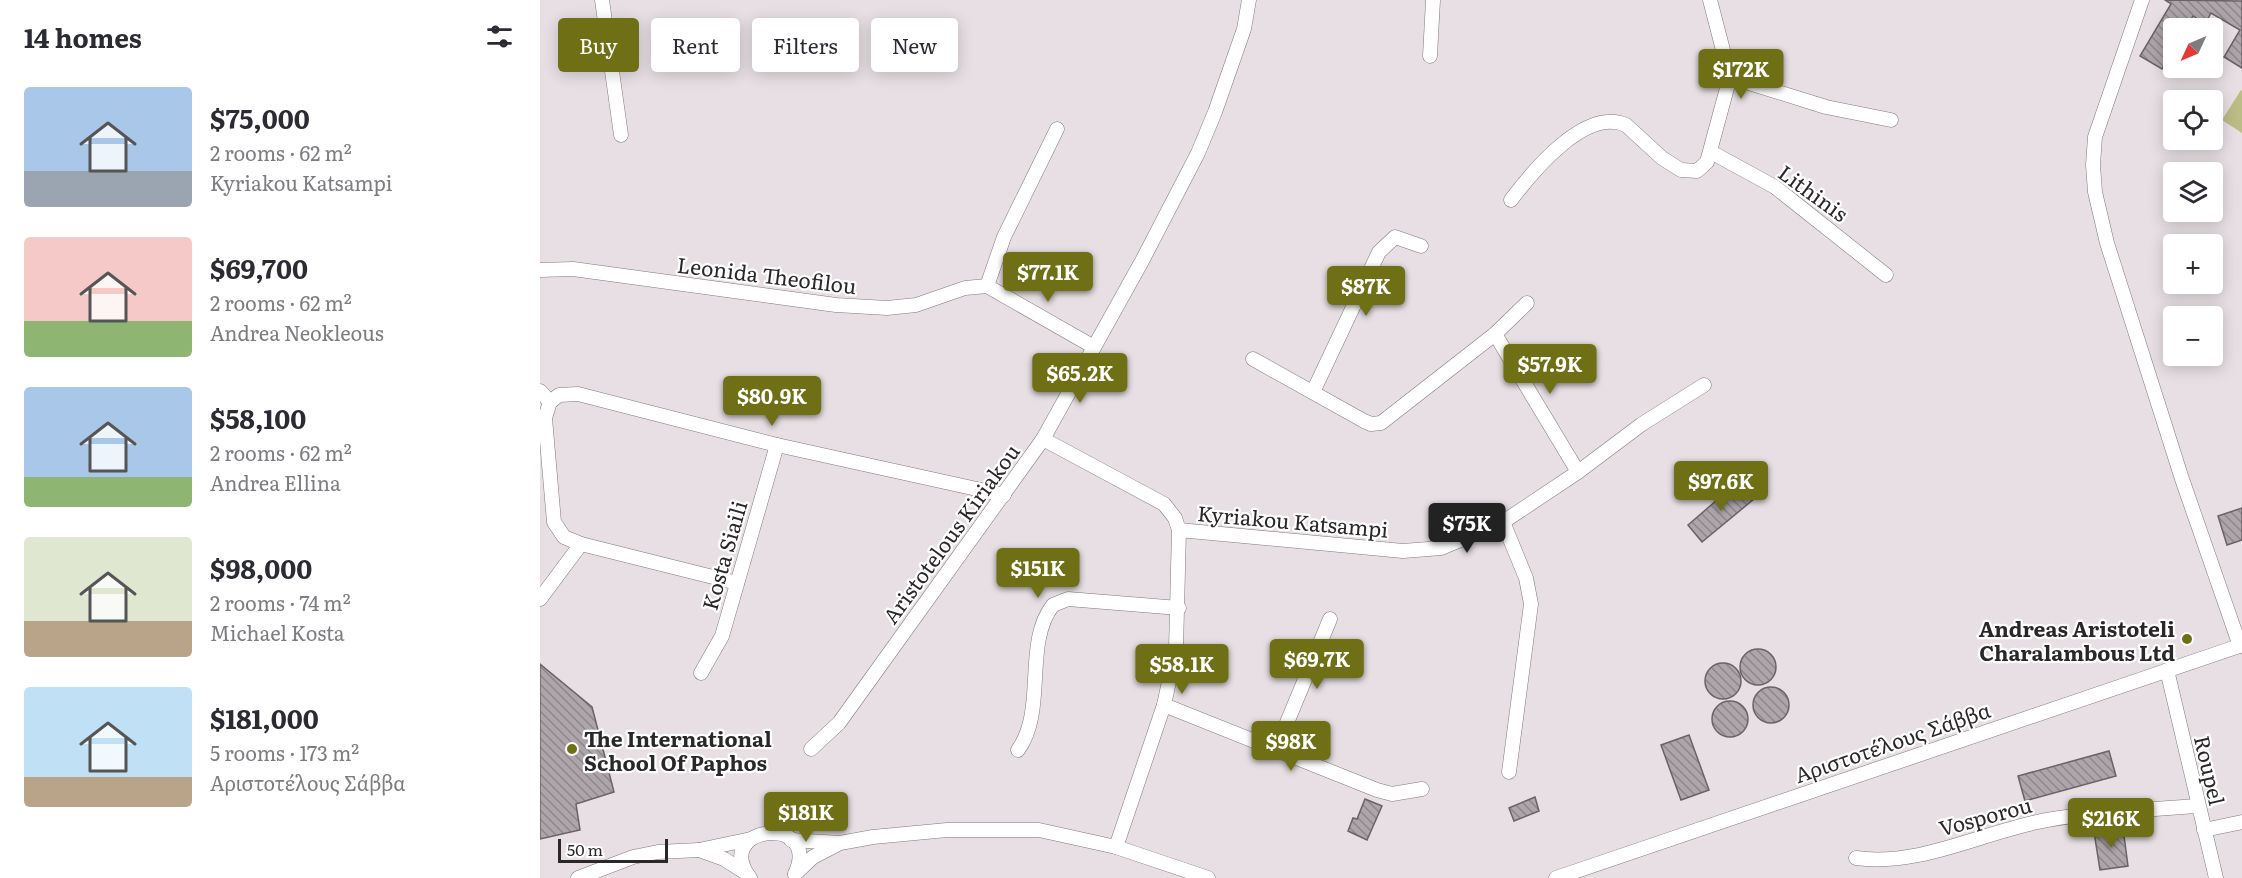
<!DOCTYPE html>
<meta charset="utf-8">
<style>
body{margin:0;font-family:Literata,serif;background:#f7f7f7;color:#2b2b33;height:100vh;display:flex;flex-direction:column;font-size:22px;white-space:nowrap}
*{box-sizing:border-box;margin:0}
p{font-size:20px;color:#7c7c81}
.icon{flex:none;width:33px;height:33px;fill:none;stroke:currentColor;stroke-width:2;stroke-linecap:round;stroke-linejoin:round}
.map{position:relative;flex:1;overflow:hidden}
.drawer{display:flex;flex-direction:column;background:#fff;width:540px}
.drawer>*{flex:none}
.banner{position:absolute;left:18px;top:18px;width:570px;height:54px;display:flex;gap:12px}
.needle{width:39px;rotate:226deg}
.controls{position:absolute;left:1623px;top:18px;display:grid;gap:12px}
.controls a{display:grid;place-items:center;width:60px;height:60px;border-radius:6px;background:#fff;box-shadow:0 3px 15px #0003;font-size:30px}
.scale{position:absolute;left:18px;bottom:15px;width:110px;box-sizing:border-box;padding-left:6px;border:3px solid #2a2728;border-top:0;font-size:16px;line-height:21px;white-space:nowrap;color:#2a2728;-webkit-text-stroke:4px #fff;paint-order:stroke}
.price{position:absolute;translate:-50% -51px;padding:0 14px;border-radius:6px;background:#6f7015;color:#fff;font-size:20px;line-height:39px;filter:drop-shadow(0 2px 3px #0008)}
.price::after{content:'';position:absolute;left:50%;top:36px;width:18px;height:14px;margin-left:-9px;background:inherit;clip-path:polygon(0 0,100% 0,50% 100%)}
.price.current{background:#222;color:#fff}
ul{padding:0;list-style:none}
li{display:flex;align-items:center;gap:18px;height:150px;padding:0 24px}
li span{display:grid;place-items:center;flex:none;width:168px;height:120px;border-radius:6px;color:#555}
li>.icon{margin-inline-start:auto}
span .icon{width:72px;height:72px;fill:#fffc;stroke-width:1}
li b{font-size:26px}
h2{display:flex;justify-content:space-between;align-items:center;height:72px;padding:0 24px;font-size:26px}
.tag{padding:0 21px;border-radius:6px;background:#fff;box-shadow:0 3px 15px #0003;font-size:21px;line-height:54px}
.tag.current{background:#6f7015;color:#fff}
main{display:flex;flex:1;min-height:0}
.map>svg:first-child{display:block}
.grass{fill:#babd85}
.building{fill:url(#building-back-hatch);stroke:#696266;stroke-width:1.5}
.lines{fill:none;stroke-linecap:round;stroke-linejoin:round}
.minor-casing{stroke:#80797d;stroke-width:15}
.minor{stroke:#fff;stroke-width:14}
.poi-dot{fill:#6f7015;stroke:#fff;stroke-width:2}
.labels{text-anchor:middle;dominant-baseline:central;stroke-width:4.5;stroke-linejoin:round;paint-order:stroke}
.street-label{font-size:21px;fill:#2a2728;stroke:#fff}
.poi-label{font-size:21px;font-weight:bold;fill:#2a2728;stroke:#fff;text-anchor:end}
</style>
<main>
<section class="drawer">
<h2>14 homes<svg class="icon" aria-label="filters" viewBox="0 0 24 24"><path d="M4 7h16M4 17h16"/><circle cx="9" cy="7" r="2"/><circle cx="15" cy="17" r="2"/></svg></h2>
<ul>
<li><span style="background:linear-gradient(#a9c7e8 70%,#9aa5b1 0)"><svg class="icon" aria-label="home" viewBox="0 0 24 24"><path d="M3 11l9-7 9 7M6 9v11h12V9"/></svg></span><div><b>$75,000</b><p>2 rooms · 62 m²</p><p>Kyriakou Katsampi</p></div></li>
<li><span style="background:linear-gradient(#f6c9c9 70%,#8fb573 0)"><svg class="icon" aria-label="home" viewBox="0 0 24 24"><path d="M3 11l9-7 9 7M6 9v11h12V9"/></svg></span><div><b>$69,700</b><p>2 rooms · 62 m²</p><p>Andrea Neokleous</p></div></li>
<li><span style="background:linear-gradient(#a9c7e8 75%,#8fb573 0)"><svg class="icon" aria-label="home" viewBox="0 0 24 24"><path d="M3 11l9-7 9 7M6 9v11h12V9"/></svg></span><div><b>$58,100</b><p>2 rooms · 62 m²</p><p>Andrea Ellina</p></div></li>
<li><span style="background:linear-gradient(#dfe7d0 70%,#b9a48a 0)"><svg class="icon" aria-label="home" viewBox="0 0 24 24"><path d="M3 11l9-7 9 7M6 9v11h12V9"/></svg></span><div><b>$98,000</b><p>2 rooms · 74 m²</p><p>Michael Kosta</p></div></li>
<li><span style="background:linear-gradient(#bfe0f5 75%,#b9a48a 0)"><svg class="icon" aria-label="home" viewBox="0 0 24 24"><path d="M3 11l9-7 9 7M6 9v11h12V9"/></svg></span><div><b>$181,000</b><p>5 rooms · 173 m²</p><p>Αριστοτέλους Σάββα</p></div></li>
</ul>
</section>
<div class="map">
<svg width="1702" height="878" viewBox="0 0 1702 878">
<defs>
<pattern id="building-back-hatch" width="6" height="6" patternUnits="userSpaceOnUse" patternTransform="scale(1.5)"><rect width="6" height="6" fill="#ada5a9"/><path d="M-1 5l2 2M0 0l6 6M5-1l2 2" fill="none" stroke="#8d868a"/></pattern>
</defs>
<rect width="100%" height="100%" fill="#e7dfe3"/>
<polygon class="grass" points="1701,90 1702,91 1702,133 1682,120"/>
<g class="building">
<polygon points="1625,0 1702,1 1702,68 1684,57 1700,30 1671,13 1665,24 1653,16 1646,28 1634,28 1634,49 1622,69 1600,56 1631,4"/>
<polygon points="1199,481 1214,499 1162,542 1148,525"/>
<polygon points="1702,508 1702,540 1687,545 1678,516"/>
<circle cx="1218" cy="667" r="18"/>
<circle cx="1183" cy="681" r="18"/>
<polygon points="0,664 52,707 74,792 36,804 40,830 0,839"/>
<circle cx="1231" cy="705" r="18"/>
<circle cx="1190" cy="719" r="18"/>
<polygon points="1149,735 1169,790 1141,800 1121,745"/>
<polygon points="1569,751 1576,776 1485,801 1478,776"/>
<polygon points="995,797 999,811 974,821 969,808"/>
<polygon points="825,799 842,806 827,840 808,831 813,818 817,819"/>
<polygon points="1583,828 1588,866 1560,870 1554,832"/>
</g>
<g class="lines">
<defs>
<g id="minor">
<polyline points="62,0 81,135"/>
<polyline points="1602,0 1555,137 1553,165 1555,192 1567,243 1642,479 1700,646"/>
<polyline points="890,56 893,0"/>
<polyline points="1190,77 1286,107 1351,120"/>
<polyline points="1171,152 1235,187 1346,275"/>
<path d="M971,200C992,172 1045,107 1086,125L1122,158L1141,170L1157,171L1167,162L1190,77L1170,0"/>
<polyline points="0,270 33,269 296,305 347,308 376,305 425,288 447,286"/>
<polyline points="447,286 464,237 517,129"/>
<polyline points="447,286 554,347"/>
<polyline points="955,334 1038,472"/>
<polyline points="713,359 824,421 831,424 841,423 955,334 987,303"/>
<polyline points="0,391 10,402 5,418 14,522 24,537 41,544 197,583"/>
<polyline points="773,392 839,252 855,237 881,246"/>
<polyline points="10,402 19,395 38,394 237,445 464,495"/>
<polyline points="503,439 624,504 635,518 639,530 636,649 624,705 576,847"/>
<polyline points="963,522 986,578 991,604 969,772"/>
<polyline points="639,530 863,551 901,548 963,522 1038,472 1102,424 1164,385"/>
<polyline points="0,599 41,544"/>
<polyline points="1627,670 1676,878"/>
<polyline points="161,673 182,636 237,445"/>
<polyline points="624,705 837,790 852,794 882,789"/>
<polyline points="271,749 299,723 503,439 602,261 658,153 675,112 704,29 709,0"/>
<polyline points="736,749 790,619"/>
<path d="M478,750C507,710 483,643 513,605L528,599L639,608"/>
<polyline points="1664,830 1702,822"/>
<polyline points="251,840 300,843 333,837 407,830 499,830 576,847 668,878"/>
<polyline points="159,850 184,859 206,873"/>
<path d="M1316,858C1381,867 1444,831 1507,820C1556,811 1608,810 1657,806"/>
<polyline points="255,874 273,857 298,844"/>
<polyline points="38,878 93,857 118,852 159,850 211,839"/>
<path d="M210,878C170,825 283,813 255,874"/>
<polyline points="1016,878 1702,645"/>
</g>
</defs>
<use href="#minor" class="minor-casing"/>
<use href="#minor" class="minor"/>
</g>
<g class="poi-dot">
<circle cx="1647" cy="639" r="6"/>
<circle cx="32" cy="749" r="6"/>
</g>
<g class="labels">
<g class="street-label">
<text transform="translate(1274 192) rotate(36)">Lithinis</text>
<text transform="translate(227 274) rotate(7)">Leonida Theofilou</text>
<text transform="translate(753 520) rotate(5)">Kyriakou Katsampi</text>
<text transform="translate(410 533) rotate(-54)">Aristotelous Kiriakou</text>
<text transform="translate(183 555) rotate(-74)">Kosta Siaili</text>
<text transform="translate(1352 741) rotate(-19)">Αριστοτέλους Σάββα</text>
<text transform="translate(1671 770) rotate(77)">Roupel</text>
<text transform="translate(1445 815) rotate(-15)">Vosporou</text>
</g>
<g class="poi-label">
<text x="1635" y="627">Andreas Aristoteli<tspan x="1635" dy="24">Charalambous Ltd</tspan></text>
<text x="44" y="737" text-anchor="start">The International<tspan x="44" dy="24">School Of Paphos</tspan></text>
</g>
</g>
</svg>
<div class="controls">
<a><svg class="needle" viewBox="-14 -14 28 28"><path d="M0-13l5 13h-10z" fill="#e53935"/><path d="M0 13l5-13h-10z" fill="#7c7c81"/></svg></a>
<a><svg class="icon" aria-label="locate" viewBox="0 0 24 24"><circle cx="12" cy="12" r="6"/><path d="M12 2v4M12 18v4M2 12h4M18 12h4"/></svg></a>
<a><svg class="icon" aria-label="layers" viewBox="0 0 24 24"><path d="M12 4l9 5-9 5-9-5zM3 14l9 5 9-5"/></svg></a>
<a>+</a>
<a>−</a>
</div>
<div class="scale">50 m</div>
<b class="price" style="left:1201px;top:100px">$172K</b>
<b class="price" style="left:508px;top:303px">$77.1K</b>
<b class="price" style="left:826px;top:317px">$87K</b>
<b class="price" style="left:1010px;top:395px">$57.9K</b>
<b class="price" style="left:540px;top:404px">$65.2K</b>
<b class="price" style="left:232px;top:427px">$80.9K</b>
<b class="price" style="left:1181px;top:512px">$97.6K</b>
<b class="price current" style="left:927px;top:554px">$75K</b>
<b class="price" style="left:498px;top:599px">$151K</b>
<b class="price" style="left:777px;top:690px">$69.7K</b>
<b class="price" style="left:642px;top:695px">$58.1K</b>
<b class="price" style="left:751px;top:772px">$98K</b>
<b class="price" style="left:266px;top:843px">$181K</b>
<b class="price" style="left:1571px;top:849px">$216K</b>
<div class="banner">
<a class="tag current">Buy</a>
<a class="tag">Rent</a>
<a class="tag">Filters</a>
<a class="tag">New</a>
</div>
</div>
</main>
